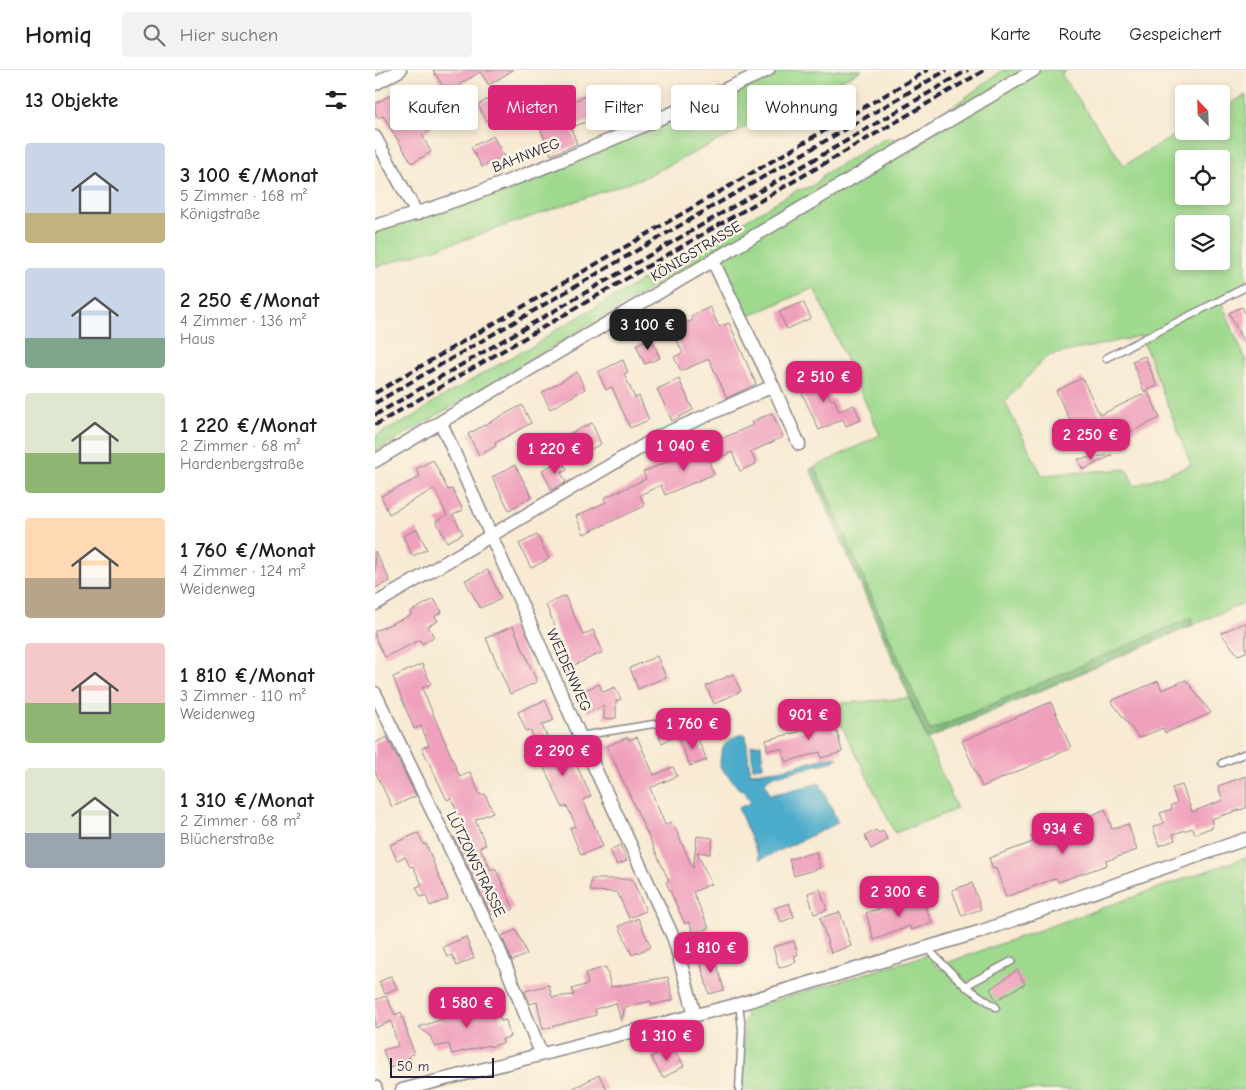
<!DOCTYPE html>
<html lang="de">
<meta charset="utf-8">
<style>
body{margin:0;font-family:"Comic Neue",sans-serif;background:#f2f2f2;color:#202124;height:100vh;display:flex;flex-direction:column;font-size:19px;white-space:nowrap}
*{box-sizing:border-box;margin:0}
p{font-size:16px;color:#757577}
.icon{flex:none;width:28px;height:28px;fill:none;stroke:currentColor;stroke-width:2;stroke-linecap:round;stroke-linejoin:round}
.map{position:relative;flex:1;overflow:hidden}
.sheet{display:flex;flex-direction:column;background:#fff;width:375px}
.sheet>*{flex:none}
.hud{position:absolute;left:15px;top:15px;width:475px;height:45px;display:flex;gap:10px}
.needle{width:32px;rotate:337deg}
.controls{position:absolute;left:800px;top:15px;display:grid;gap:10px}
.controls a{display:grid;place-items:center;width:55px;height:55px;border-radius:5px;background:#fff;box-shadow:0 2px 8px #0003;font-size:25px}
.scale{position:absolute;left:15px;bottom:12px;width:104px;box-sizing:border-box;padding-left:5px;border:2px solid #22223b;border-top:0;font-size:14px;line-height:18px;white-space:nowrap;color:#22223b;-webkit-text-stroke:4px #fcf5e5;paint-order:stroke}
.price{position:absolute;translate:-50% -42px;padding:0 11px;border-radius:10px;background:#db2777;color:#fff;font-size:16px;line-height:32px;filter:drop-shadow(0 1px 2px #0008)}
.price::after{content:'';position:absolute;left:50%;top:30px;width:15px;height:11px;margin-left:-8px;background:inherit;clip-path:polygon(0 0,100% 0,50% 100%)}
.price.current{background:#222;color:#fff}
ul{padding:0;list-style:none}
li{display:flex;align-items:center;gap:15px;height:125px;padding:0 25px}
li span{display:grid;place-items:center;flex:none;width:140px;height:100px;border-radius:5px;color:#555}
li>.icon{margin-inline-start:auto}
span .icon{width:60px;height:60px;fill:#fffc;stroke-width:1}
li b{font-size:21px}
h2{display:flex;justify-content:space-between;align-items:center;height:60px;padding:0 25px;font-size:21px}
.tag{padding:0 18px;border-radius:5px;background:#fff;box-shadow:0 2px 8px #0003;font-size:18px;line-height:45px}
.tag.current{background:#db2777;color:#fff}
header{display:flex;align-items:center;gap:30px;box-sizing:border-box;height:70px;padding:0 25px;background:#fff;border-bottom:1px solid #e0e0e0}
header strong{font-size:24px}
nav{display:flex;gap:28px;margin-inline-start:auto;font-size:18px}
.search{width:350px;height:45px;background:#f2f2f2;display:flex;align-items:center;gap:12px;box-sizing:border-box;padding:0 18px;border-radius:5px;color:#757577;font-size:19px}
main{display:flex;flex:1;min-height:0}
.map>svg:first-child{display:block}
.green{fill:#9ed98d;stroke:#607e64;fill-rule:evenodd}
.forest{fill:#7eb978;stroke:#506e5a}
.water{fill:#4babca;stroke:#366682}
.building{fill:#efa0bc}
.lines{fill:none;stroke-linecap:round;stroke-linejoin:round}
.service-casing{stroke:#8d8687;stroke-width:9}
.minor-casing{stroke:#8d8687;stroke-width:15}
.service{stroke:#fff;stroke-width:6}
.minor{stroke:#fff;stroke-width:12}
.rail{stroke:#22223b;stroke-width:4;stroke-dasharray:8 4;stroke-linecap:butt}
.labels{text-anchor:middle;dominant-baseline:central;stroke-width:5;stroke-linejoin:round;paint-order:stroke}
.street-label{font-size:15px;fill:#22223b;stroke:#fcf5e5}
</style>
<header>
<strong>Homiq</strong>
<div class="search"><svg class="icon" aria-label="search" viewBox="0 0 24 24"><circle cx="10" cy="10" r="6"/><path d="M15 15l6 6"/></svg>Hier suchen</div>
<nav><a>Karte</a><a>Route</a><a>Gespeichert</a></nav>
</header>
<main>
<section class="sheet">
<h2>13 Objekte<svg class="icon" aria-label="filters" viewBox="0 0 24 24"><path d="M4 7h16M4 17h16"/><circle cx="9" cy="7" r="2"/><circle cx="15" cy="17" r="2"/></svg></h2>
<ul>
<li><span style="background:linear-gradient(#c9d6e8 70%,#c2b280 0)"><svg class="icon" aria-label="home" viewBox="0 0 24 24"><path d="M3 11l9-7 9 7M6 9v11h12V9"/></svg></span><div><b>3 100 €/Monat</b><p>5 Zimmer · 168 m²</p><p>Königstraße</p></div></li>
<li><span style="background:linear-gradient(#c9d6e8 70%,#7fa58c 0)"><svg class="icon" aria-label="home" viewBox="0 0 24 24"><path d="M3 11l9-7 9 7M6 9v11h12V9"/></svg></span><div><b>2 250 €/Monat</b><p>4 Zimmer · 136 m²</p><p>Haus</p></div></li>
<li><span style="background:linear-gradient(#dfe7d0 60%,#8fb573 0)"><svg class="icon" aria-label="home" viewBox="0 0 24 24"><path d="M3 11l9-7 9 7M6 9v11h12V9"/></svg></span><div><b>1 220 €/Monat</b><p>2 Zimmer · 68 m²</p><p>Hardenbergstraße</p></div></li>
<li><span style="background:linear-gradient(#ffd9b3 60%,#b9a48a 0)"><svg class="icon" aria-label="home" viewBox="0 0 24 24"><path d="M3 11l9-7 9 7M6 9v11h12V9"/></svg></span><div><b>1 760 €/Monat</b><p>4 Zimmer · 124 m²</p><p>Weidenweg</p></div></li>
<li><span style="background:linear-gradient(#f6c9c9 60%,#8fb573 0)"><svg class="icon" aria-label="home" viewBox="0 0 24 24"><path d="M3 11l9-7 9 7M6 9v11h12V9"/></svg></span><div><b>1 810 €/Monat</b><p>3 Zimmer · 110 m²</p><p>Weidenweg</p></div></li>
<li><span style="background:linear-gradient(#dfe7d0 65%,#9aa5b1 0)"><svg class="icon" aria-label="home" viewBox="0 0 24 24"><path d="M3 11l9-7 9 7M6 9v11h12V9"/></svg></span><div><b>1 310 €/Monat</b><p>2 Zimmer · 68 m²</p><p>Blücherstraße</p></div></li>
</ul>
</section>
<div class="map">
<svg width="871" height="1020" viewBox="0 0 871 1020">
<rect width="100%" height="100%" fill="#fcf5e5"/>
<filter id="ink" filterUnits="userSpaceOnUse"><feTurbulence type="fractalNoise" baseFrequency=".02" numOctaves="2"/><feDisplacementMap in="SourceGraphic" scale="10" xChannelSelector="R" yChannelSelector="G"/><feConvolveMatrix kernelMatrix="1 2 1 2 8 2 1 2 1" color-interpolation-filters="sRGB"/></filter>
<filter id="wash" filterUnits="userSpaceOnUse"><feTurbulence type="fractalNoise" baseFrequency=".0096" numOctaves="4" result="noise"/><feDisplacementMap in="SourceGraphic" scale="20" xChannelSelector="R" yChannelSelector="G"/><feGaussianBlur stdDeviation="1.12" result="paint"/><feColorMatrix in="noise" values="0 0 0 0 0 0 0 0 0 0 0 0 0 0 0 0 0 1.4 0 .05"/><feComposite in="paint" operator="in"/></filter>
<g filter="url(#wash)">
<rect width="100%" height="100%" fill="#f8ead3"/>
<g class="green">
<polygon points="408,0 487,0 270,107 89,170 0,197 0,160 168,103 284,57"/>
<path d="M628,0H692L686,4L749,95L809,60L846,61V39L871,25V217L846,231L871,291V532L816,556L817,548L555,661L440,397L505,365L439,218L374,246L341,180L0,382V366C18,356 41,349 55,334L149,280L159,276L176,263L285,200L305,191L313,184L422,120C435,118 442,115 449,104L511,68L523,69L580,35ZM809,89H846V126H809ZM809,154H846V191H809ZM766,266L816,395L760,416L751,399L667,405L630,332L672,286Z"/>
<polygon points="534,628 582,739 520,763 456,634"/>
<polygon points="871,787 871,1020 368,1020 369,950 372,947 368,940 553,885 565,900 574,892"/>
</g>
<polygon class="forest" points="440,397 555,661 818,547 816,556 553,669 435,399"/>
<g class="water">
<path d="M364,665H371L375,703L404,700L459,686L463,688L459,691L396,707L390,713L395,725L445,713L463,753L385,790L363,738L376,733L370,721L365,720L345,697C345,681 348,671 364,665Z"/>
<polygon points="386,674 388,697 378,698 376,675"/>
</g>
<g id="blocks">
<g class="building">
<polygon points="58,0 138,0 114,15 105,2 84,15 91,27 79,35"/>
<polygon points="220,22 229,44 196,58 202,74 176,85 163,53 195,40 192,34"/>
<polygon points="123,23 130,37 120,43 122,46 112,51 103,35"/>
<polygon points="17,24 24,37 41,27 53,47 50,49 56,60 47,65 56,82 37,93 8,46 3,48 0,43 0,34"/>
<polygon points="118,66 129,86 107,97 96,77"/>
<polygon points="428,232 436,248 412,259 404,242"/>
<polygon points="335,237 344,257 354,253 381,314 352,328 334,289 306,301 299,287 308,283 297,260 318,250 316,246"/>
<polygon points="867,237 871,245 871,277 854,243"/>
<polygon points="276,268 285,288 270,294 261,275"/>
<polygon points="770,286 782,316 769,321 757,291"/>
<polygon points="248,290 253,302 249,304 260,328 264,326 274,350 255,358 237,317 231,320 223,302"/>
<polygon points="443,300 456,330 459,329 464,341 479,335 486,350 471,356 468,349 444,360 421,310"/>
<polygon points="202,302 210,319 175,339 167,323"/>
<polygon points="707,308 725,345 773,322 785,348 755,362 752,356 707,376 681,321"/>
<polygon points="304,309 318,340 297,351 282,319"/>
<polygon points="147,335 156,353 120,373 121,376 104,385 93,364"/>
<polygon points="397,343 408,367 376,382 381,394 365,401 357,382 334,392 339,404 290,425 286,415 265,425 270,436 209,464 201,446 231,432 229,428 271,409 268,402 378,355 376,352"/>
<polygon points="217,353 226,374 200,387 190,366"/>
<polygon points="737,385 708,400 703,389"/>
<polygon points="58,390 73,420 77,419 88,440 78,445 88,464 72,472 61,451 72,445 59,419 14,444 6,426 45,407 41,399"/>
<polygon points="187,390 192,400 186,403 191,412 177,420 167,400"/>
<polygon points="140,395 157,427 134,440 117,407"/>
<polygon points="42,459 52,479 38,486 28,466"/>
<polygon points="162,465 174,489 156,498 144,474"/>
<polygon points="0,481 15,511 0,518"/>
<polygon points="113,500 126,529 105,538 90,510"/>
<polygon points="190,526 208,565 218,560 228,582 197,596 171,535"/>
<polygon points="59,529 67,542 60,546 63,551 53,556 59,567 47,574 45,570 10,587 0,567 0,561 36,545 35,542"/>
<polygon points="871,552 871,582 863,585 846,563"/>
<polygon points="138,556 162,612 135,624 111,568"/>
<polygon points="282,586 291,607 263,619 255,598"/>
<polygon points="47,594 56,614 47,618 85,707 95,702 105,725 110,724 118,742 100,750 111,775 105,777 116,800 120,798 139,839 122,846 120,843 116,845 79,767 91,762 76,728 72,730 47,678 54,675 46,656 39,659 18,607"/>
<polygon points="358,604 366,621 339,634 331,616"/>
<polygon points="811,610 836,643 790,663 788,658 764,668 736,631 783,611 787,620"/>
<polygon points="224,614 228,622 240,617 246,629 241,631 241,648 229,649 229,636 212,643 203,623"/>
<polygon points="170,630 179,650 167,655 176,676 189,670 216,726 208,730 228,776 206,785 195,758 201,756 192,736 188,738 162,683 165,681 155,660 151,661 143,642"/>
<polygon points="676,632 696,678 607,717 587,671"/>
<polygon points="455,646 459,662 462,661 467,682 446,688 445,682 410,692 407,679 392,680 391,670 438,658 435,647"/>
<polygon points="292,657 297,668 287,673 282,662"/>
<polygon points="320,663 332,690 315,696 304,670"/>
<polygon points="12,667 41,726 17,737 0,701 0,673"/>
<polygon points="253,667 254,670 262,667 279,705 298,697 302,706 275,718 290,755 295,752 301,760 318,798 322,766 338,768 335,784 322,782 336,814 318,822 334,858 319,865 314,852 310,854 291,812 294,811 232,676"/>
<polygon points="871,706 871,738 836,749 838,757 820,764 818,758 798,764 800,770 784,776 778,757 789,753 785,743 797,739 796,735 802,733 797,718 807,715 817,742 848,730 843,716"/>
<polygon points="730,739 737,759 753,754 762,780 731,791 732,795 683,812 681,808 631,827 621,798 618,799 614,788 658,772 656,766 673,760 676,770 714,756 711,748"/>
<polygon points="501,760 503,763 508,761 513,770 496,779 490,766"/>
<polygon points="43,763 49,775 51,774 73,829 55,836 51,825 46,827 41,817 47,815 38,796 35,797 30,787 22,790 15,775"/>
<polygon points="245,775 252,791 242,795 235,780"/>
<polygon points="441,782 445,798 419,806 414,789"/>
<polygon points="216,809 257,809 271,841 254,848 242,822 215,821"/>
<polygon points="597,813 606,839 587,846 577,820"/>
<polygon points="445,819 452,840 439,844 433,823"/>
<polygon points="546,826 557,853 536,860 535,856 499,870 491,843"/>
<polygon points="414,833 419,847 406,852 400,838"/>
<polygon points="465,842 476,876 456,883 445,848"/>
<polygon points="263,848 276,877 257,885 244,856"/>
<polygon points="141,860 152,884 137,891 127,866"/>
<polygon points="91,867 99,888 82,896 77,885 72,887 68,877"/>
<polygon points="419,871 423,885 419,886 421,892 404,898 398,877"/>
<polygon points="339,883 349,920 334,924 324,887"/>
<polygon points="231,897 236,917 293,907 298,930 277,935 276,931 250,937 246,952 241,933 220,939 221,945 168,959 162,932 155,934 150,921 174,915 177,927 199,925 197,919 213,914 210,903"/>
<polygon points="642,900 650,914 621,930 615,919"/>
<polygon points="16,906 22,918 10,924 4,912"/>
<polygon points="11,926 20,945 26,942 39,984 34,985 36,992 14,998 8,980 23,976 16,951 0,958 0,930"/>
<polygon points="88,930 89,934 97,931 102,947 123,941 126,951 131,950 135,967 127,969 128,973 115,977 114,975 77,984 74,974 60,977 55,966 44,957 77,946 73,935"/>
<polygon points="297,976 309,996 288,1008 276,987"/>
<polygon points="224,1005 232,1020 195,1020"/>
</g>
</g>
</g>
<g filter="url(#ink)">
<use href="#blocks" fill-opacity="0" stroke="#8d8687" stroke-width="1"/>
<g class="lines">
<defs>
<g id="service">
<polyline points="731,288 871,217"/>
<polyline points="205,666 309,649"/>
<polyline points="847,693 871,683"/>
<polyline points="552,878 590,916 621,937"/>
<polyline points="590,916 637,891"/>
<polyline points="364,1020 367,959 364,934"/>
</g>
<g id="minor">
<polyline points="0,14 25,0"/>
<polyline points="0,67 42,144"/>
<path d="M0,156C135,117 265,58 393,0"/>
<polyline points="398,316 424,374"/>
<polyline points="66,353 205,666 299,869 320,945"/>
<polyline points="0,391 659,0"/>
<polyline points="0,534 285,366 398,316 338,191"/>
<polyline points="0,623 123,877 166,983"/>
<polyline points="0,1017 1,1020"/>
<polyline points="27,1020 364,934 604,862 871,769"/>
</g>
</defs>
<use href="#service" class="service-casing"/>
<use href="#minor" class="minor-casing"/>
<use href="#service" class="service"/>
<use href="#minor" class="minor"/>
<g class="rail">
<polyline points="0,323 553,0"/>
<polyline points="0,333 572,0"/>
<polyline points="0,345 593,0"/>
<polyline points="0,355 610,0"/>
</g>
</g>
</g>
<g class="labels">
<g class="street-label">
<text transform="translate(151 85) rotate(-21)">BAHNWEG</text>
<text transform="translate(321 181) rotate(-31)">KÖNIGSTRASSE</text>
<text transform="translate(194 600) rotate(66)">WEIDENWEG</text>
<text transform="translate(101 794) rotate(64)">LÜTZOWSTRASSE</text>
</g>
</g>
</svg>
<div class="controls">
<a><svg class="needle" viewBox="-14 -14 28 28"><path d="M0-13l5 13h-10z" fill="#e53935"/><path d="M0 13l5-13h-10z" fill="#757577"/></svg></a>
<a><svg class="icon" aria-label="locate" viewBox="0 0 24 24"><circle cx="12" cy="12" r="6"/><path d="M12 2v4M12 18v4M2 12h4M18 12h4"/></svg></a>
<a><svg class="icon" aria-label="layers" viewBox="0 0 24 24"><path d="M12 4l9 5-9 5-9-5zM3 14l9 5 9-5"/></svg></a>
</div>
<div class="scale">50 m</div>
<b class="price current" style="left:273px;top:281px">3 100 €</b>
<b class="price" style="left:449px;top:333px">2 510 €</b>
<b class="price" style="left:716px;top:391px">2 250 €</b>
<b class="price" style="left:309px;top:402px">1 040 €</b>
<b class="price" style="left:180px;top:405px">1 220 €</b>
<b class="price" style="left:434px;top:671px">901 €</b>
<b class="price" style="left:318px;top:680px">1 760 €</b>
<b class="price" style="left:188px;top:707px">2 290 €</b>
<b class="price" style="left:688px;top:785px">934 €</b>
<b class="price" style="left:524px;top:848px">2 300 €</b>
<b class="price" style="left:336px;top:904px">1 810 €</b>
<b class="price" style="left:92px;top:959px">1 580 €</b>
<b class="price" style="left:292px;top:992px">1 310 €</b>
<div class="hud">
<a class="tag">Kaufen</a>
<a class="tag current">Mieten</a>
<a class="tag">Filter</a>
<a class="tag">Neu</a>
<a class="tag">Wohnung</a>
</div>
</div>
</main>
